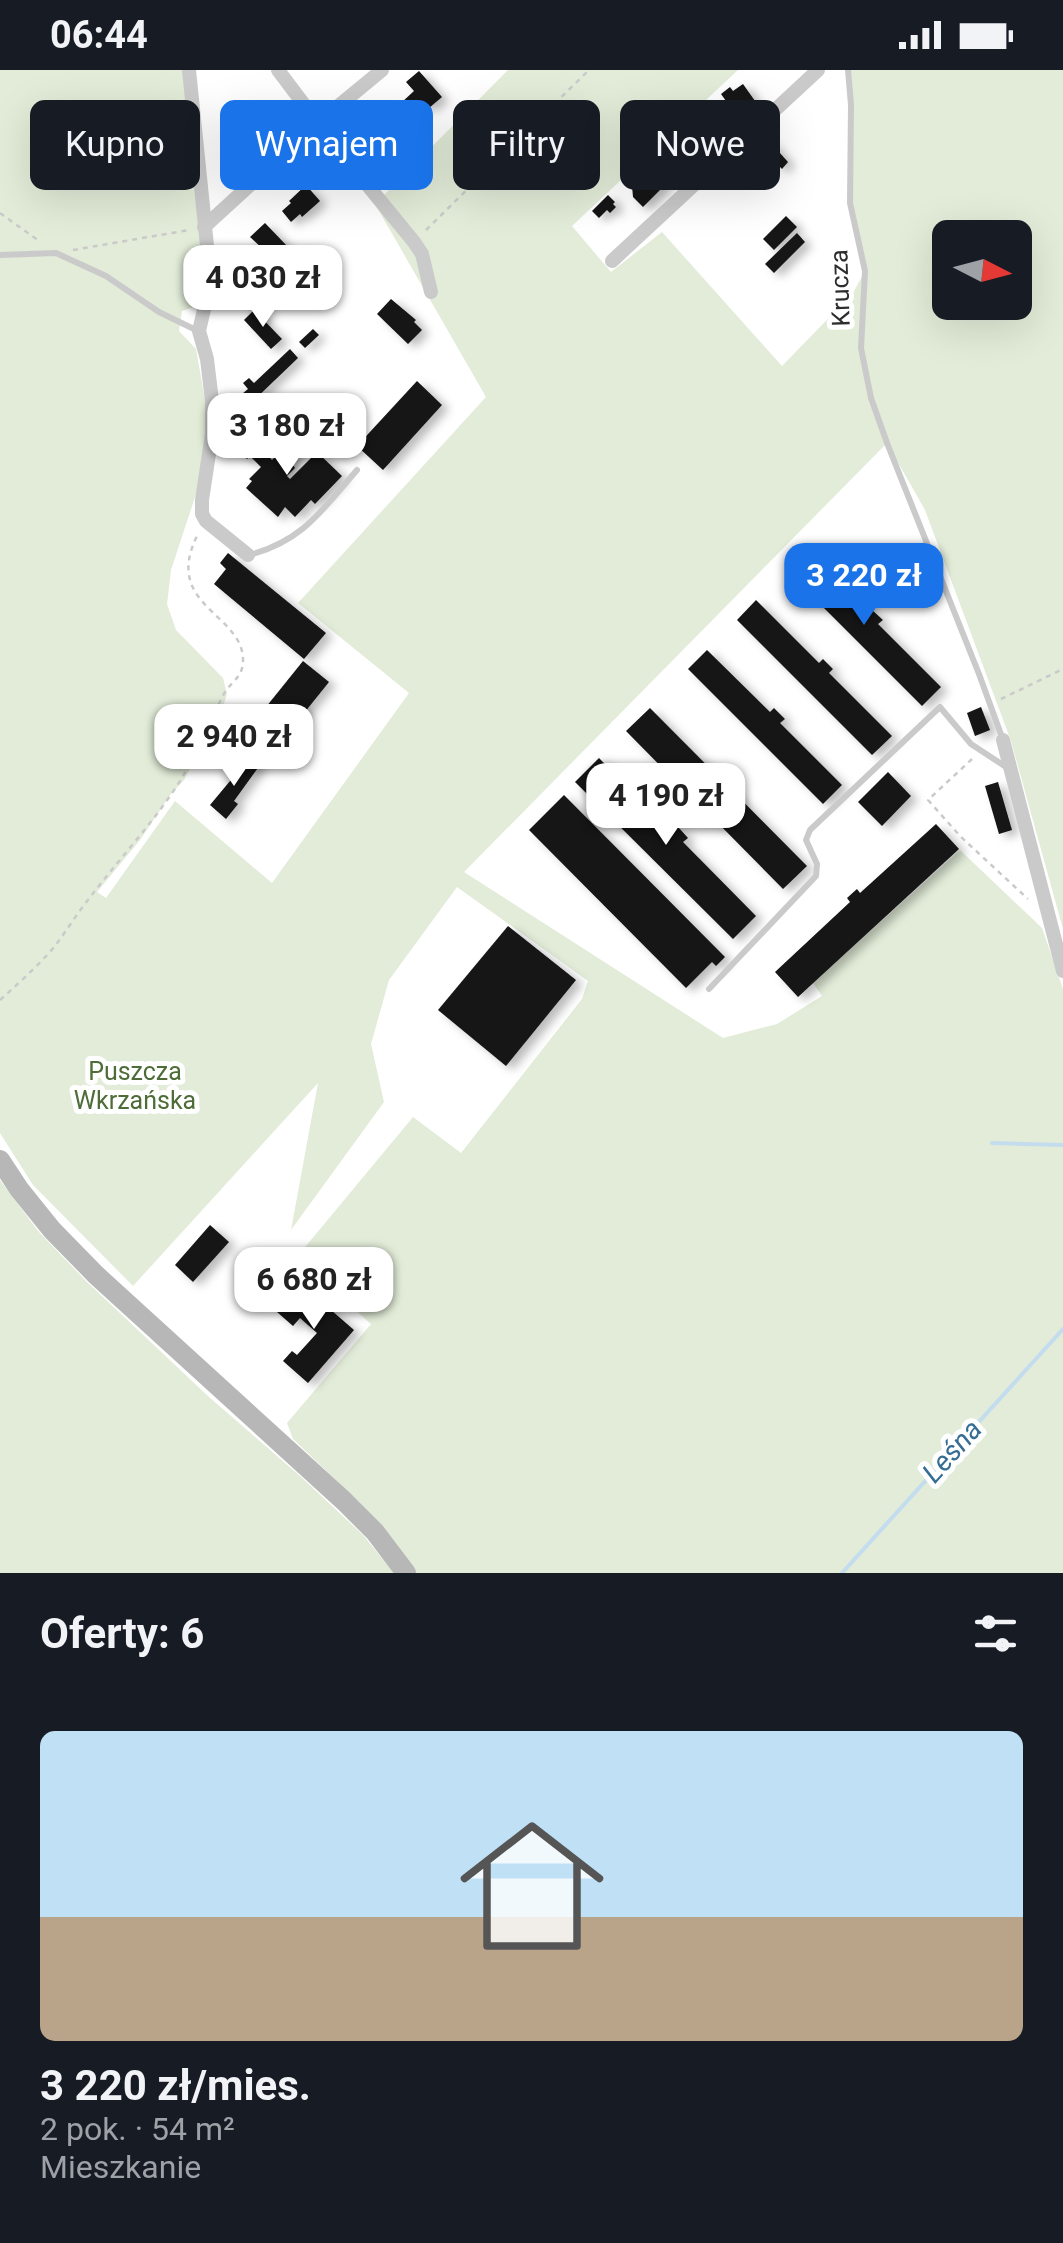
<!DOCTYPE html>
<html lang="pl">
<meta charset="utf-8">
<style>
body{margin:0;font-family:Roboto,sans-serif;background:#242831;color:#f1f3f6;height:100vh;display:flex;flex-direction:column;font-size:38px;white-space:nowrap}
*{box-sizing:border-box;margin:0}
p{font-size:32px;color:#9ea1a6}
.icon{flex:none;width:55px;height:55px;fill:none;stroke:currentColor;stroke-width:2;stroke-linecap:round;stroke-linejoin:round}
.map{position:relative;height:1503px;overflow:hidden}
.side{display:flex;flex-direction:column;background:#171b24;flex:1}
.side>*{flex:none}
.banner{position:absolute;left:30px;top:30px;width:1005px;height:90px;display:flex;gap:20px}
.needle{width:65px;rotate:96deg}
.fabs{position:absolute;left:932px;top:150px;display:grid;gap:20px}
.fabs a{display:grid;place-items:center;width:100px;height:100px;border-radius:15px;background:#171b24;box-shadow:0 10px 40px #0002;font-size:50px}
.price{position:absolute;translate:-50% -85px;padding:0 22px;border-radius:20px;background:#fff;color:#222;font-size:32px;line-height:65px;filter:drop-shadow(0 2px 5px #0008)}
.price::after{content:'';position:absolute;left:50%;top:60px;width:30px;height:22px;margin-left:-15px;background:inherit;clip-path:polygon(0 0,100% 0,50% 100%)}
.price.on{background:#1a73e8;color:#fff}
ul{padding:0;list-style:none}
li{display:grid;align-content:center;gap:20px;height:530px;padding:0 40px}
li span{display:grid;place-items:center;height:310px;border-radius:15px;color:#555}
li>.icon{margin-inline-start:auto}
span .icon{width:180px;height:180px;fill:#fffc;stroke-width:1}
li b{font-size:42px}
h2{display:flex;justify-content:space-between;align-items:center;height:120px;padding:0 40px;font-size:42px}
.chip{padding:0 35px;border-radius:15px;background:#171b24;box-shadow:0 10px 40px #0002;font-size:35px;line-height:90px}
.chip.on{background:#1a73e8;color:#fff}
.status{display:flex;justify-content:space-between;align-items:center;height:70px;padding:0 50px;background:#171b24;direction:ltr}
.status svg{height:28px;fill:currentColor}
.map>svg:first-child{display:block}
.green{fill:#e2ecd8;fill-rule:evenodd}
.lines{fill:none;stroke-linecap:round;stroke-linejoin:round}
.stream{stroke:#c3dcee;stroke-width:4}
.building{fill:#141414;filter:url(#shadow)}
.path{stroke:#cacaca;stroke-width:2.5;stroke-dasharray:5 5;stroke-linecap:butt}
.lane{stroke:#cacaca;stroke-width:6}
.street{stroke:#cacaca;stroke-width:14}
.secondary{stroke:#b7b7b7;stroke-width:20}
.labels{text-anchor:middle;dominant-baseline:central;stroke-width:10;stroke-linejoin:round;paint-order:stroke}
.street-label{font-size:25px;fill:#2d2d2d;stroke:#fff}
.park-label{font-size:25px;fill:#4e6c37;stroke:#fff}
.water-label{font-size:28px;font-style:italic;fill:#356d95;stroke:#fff}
</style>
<div class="status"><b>06:44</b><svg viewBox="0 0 49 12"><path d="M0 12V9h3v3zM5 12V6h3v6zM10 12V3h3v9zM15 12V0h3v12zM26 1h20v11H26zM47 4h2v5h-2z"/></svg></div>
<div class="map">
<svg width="1063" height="1503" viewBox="0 0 1063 1503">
<defs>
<filter id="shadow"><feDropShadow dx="7" dy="4" stdDeviation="5" flood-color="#0004"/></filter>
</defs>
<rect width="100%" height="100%" fill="#fff"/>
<g class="green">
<path d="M0,0H183L204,195L199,235L182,241L179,261L196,279L207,341L204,386L196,424L171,500L167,534L176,560L223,608L227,624L223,637L184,710L171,724L140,770L97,822L106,828L175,731L272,813L409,623L298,533L486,327L375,134L508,0H738L572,156L611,202L662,162L782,296L853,223L865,201L850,133L848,0H1063V859L1011,671L925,440L887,373L464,802L723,968L777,954L822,926L813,913L960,780L1042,858L1063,919V1503H414L360,1433L293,1369L287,1353L371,1254L296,1188L413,1047L461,1083L582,929L588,911L457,817L389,910L371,974L384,1032L291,1160L318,1013L133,1216L33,1115L0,1063ZM950,168H1015V232H950Z"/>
<polygon points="0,1110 38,1161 87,1212 209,1327 300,1406 363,1465 394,1503 0,1503"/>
</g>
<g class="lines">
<g class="stream">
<polyline points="992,1073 1063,1075"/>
<polyline points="842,1503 1063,1259"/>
</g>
</g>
<g class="building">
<polygon points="419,1 442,27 429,38 424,33 411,44 401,33 414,21 406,12"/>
<polygon points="743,14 755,31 736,45 721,24 730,17 733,21"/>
<polygon points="262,40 272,51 262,60 268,67 268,70 263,74 260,71 244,89 230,74 255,52 252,49"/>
<polygon points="770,72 788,92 782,99 762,79"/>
<polygon points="652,99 666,114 643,137 633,127 632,116"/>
<polygon points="306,115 320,131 302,147 300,144 291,152 282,141 291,133 289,131"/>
<polygon points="608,125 615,132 613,134 616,137 610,143 607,140 599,148 592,141"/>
<polygon points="786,146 797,157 774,180 763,169"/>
<polygon points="265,153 287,176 284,178 293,187 282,198 273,188 271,190 262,180 263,179 250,167"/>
<polygon points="797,163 805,172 774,203 765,194"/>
<polygon points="243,198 263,218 252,228 247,223 244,227 233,217 237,213 232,208"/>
<polygon points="391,229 416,250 414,252 422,260 408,274 377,244"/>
<polygon points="254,240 282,269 271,279 244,250"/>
<polygon points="313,259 319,265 305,278 299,272"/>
<polygon points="290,279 298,288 251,333 242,324 248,319 243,313 249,308 254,313"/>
<polygon points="417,311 442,335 383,400 357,376"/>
<polygon points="337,354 348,366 336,379 325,367"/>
<polygon points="246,362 272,390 288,374 300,386 292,394 295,398 287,406 290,409 317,382 342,406 315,434 311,430 295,447 285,437 278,447 246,418 252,411 249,409 261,397 250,386 247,389 233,375"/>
<polygon points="805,481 868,543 872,540 883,550 878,554 941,617 922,636 786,500"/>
<polygon points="228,483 326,563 304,589 214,514 226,499 220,493"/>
<polygon points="756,530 819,593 823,589 833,599 829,603 892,666 872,685 737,550"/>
<polygon points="707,580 770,642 774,638 785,649 780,653 842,715 823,734 688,599"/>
<polygon points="303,591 329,612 292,658 266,637"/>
<polygon points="981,637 990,660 975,666 967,643"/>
<polygon points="650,638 807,796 783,819 710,745 705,749 695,739 699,735 626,661"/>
<polygon points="250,687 260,695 234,731 238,734 226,749 210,735"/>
<polygon points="599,688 672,762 678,757 688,768 683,772 756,846 733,869 575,712"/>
<polygon points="888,702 911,726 882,756 858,732"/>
<polygon points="998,712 1012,760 999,764 985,716"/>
<polygon points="564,725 725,887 716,896 712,892 686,918 529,760"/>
<polygon points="936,754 959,779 798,927 775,902 850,832 847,828 857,819 860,823"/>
<polygon points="508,856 576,910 506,996 438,940"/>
<polygon points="210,1155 229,1172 193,1212 175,1195"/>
<polygon points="301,1214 354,1260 308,1313 283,1291 292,1281 297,1285 317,1263 300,1248 293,1256 277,1242"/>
</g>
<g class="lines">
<g class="path">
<polyline points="0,143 39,171"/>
<polyline points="426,160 589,0"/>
<polyline points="73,180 189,160"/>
<polyline points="1001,629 1063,599"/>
<polyline points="972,689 928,730 961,767 1028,829"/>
<path d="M0,930C19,913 39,895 55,876C67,860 78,842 91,826C120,788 154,752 180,711C189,696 198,680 207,664C213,651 217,635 225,622C233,610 243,607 243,590C243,543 161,536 198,464"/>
</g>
<g class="lane">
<polyline points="848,0 851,35 850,133 865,201 861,278 871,328 887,373 979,604 1003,670"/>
<polyline points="0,185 56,183 106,206 159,242 198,261"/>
<path d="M249,485C303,471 322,440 357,400"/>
<polyline points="709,919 816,806 817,794 806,770 810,760 940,637 971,674 1006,697"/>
</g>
<g class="street">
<polyline points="189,0 209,195 206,231 199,261 207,289 212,331 212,364 202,430 202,444 206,451 248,485"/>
<polyline points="278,0 333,73 414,172 422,184 431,222"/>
<polyline points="204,157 319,52 382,0"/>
<polyline points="612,191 818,0"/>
<polyline points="1003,670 1063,901"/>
</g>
<polyline class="secondary" points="0,1090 19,1119 52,1160 96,1205 344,1431 375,1462 406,1503"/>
</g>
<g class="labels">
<g class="street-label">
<text transform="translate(840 218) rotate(-92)">Krucza</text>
</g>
<g class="park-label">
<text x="135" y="1001">Puszcza<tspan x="135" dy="29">Wkrzańska</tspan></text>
</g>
<g class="water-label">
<text transform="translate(952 1381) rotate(-48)">Leśna</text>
</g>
</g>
</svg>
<div class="fabs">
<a><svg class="needle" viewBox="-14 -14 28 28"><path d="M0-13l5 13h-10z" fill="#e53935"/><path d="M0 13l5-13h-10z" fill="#9ea1a6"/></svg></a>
</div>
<b class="price" style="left:263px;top:260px">4 030 zł</b>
<b class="price" style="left:287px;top:408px">3 180 zł</b>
<b class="price on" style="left:864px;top:558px">3 220 zł</b>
<b class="price" style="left:234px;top:719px">2 940 zł</b>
<b class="price" style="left:666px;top:778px">4 190 zł</b>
<b class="price" style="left:314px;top:1262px">6 680 zł</b>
<div class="banner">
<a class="chip">Kupno</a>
<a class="chip on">Wynajem</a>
<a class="chip">Filtry</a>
<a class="chip">Nowe</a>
</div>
</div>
<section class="side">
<h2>Oferty: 6<svg class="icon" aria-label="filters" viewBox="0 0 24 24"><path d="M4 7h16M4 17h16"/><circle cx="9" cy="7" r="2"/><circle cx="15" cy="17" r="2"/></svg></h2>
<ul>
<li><span style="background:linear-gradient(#bfe0f5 60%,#b9a48a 0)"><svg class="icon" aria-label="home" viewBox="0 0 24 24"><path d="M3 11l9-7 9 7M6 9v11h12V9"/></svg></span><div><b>3 220 zł/mies.</b><p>2 pok. · 54 m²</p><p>Mieszkanie</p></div></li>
</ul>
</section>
